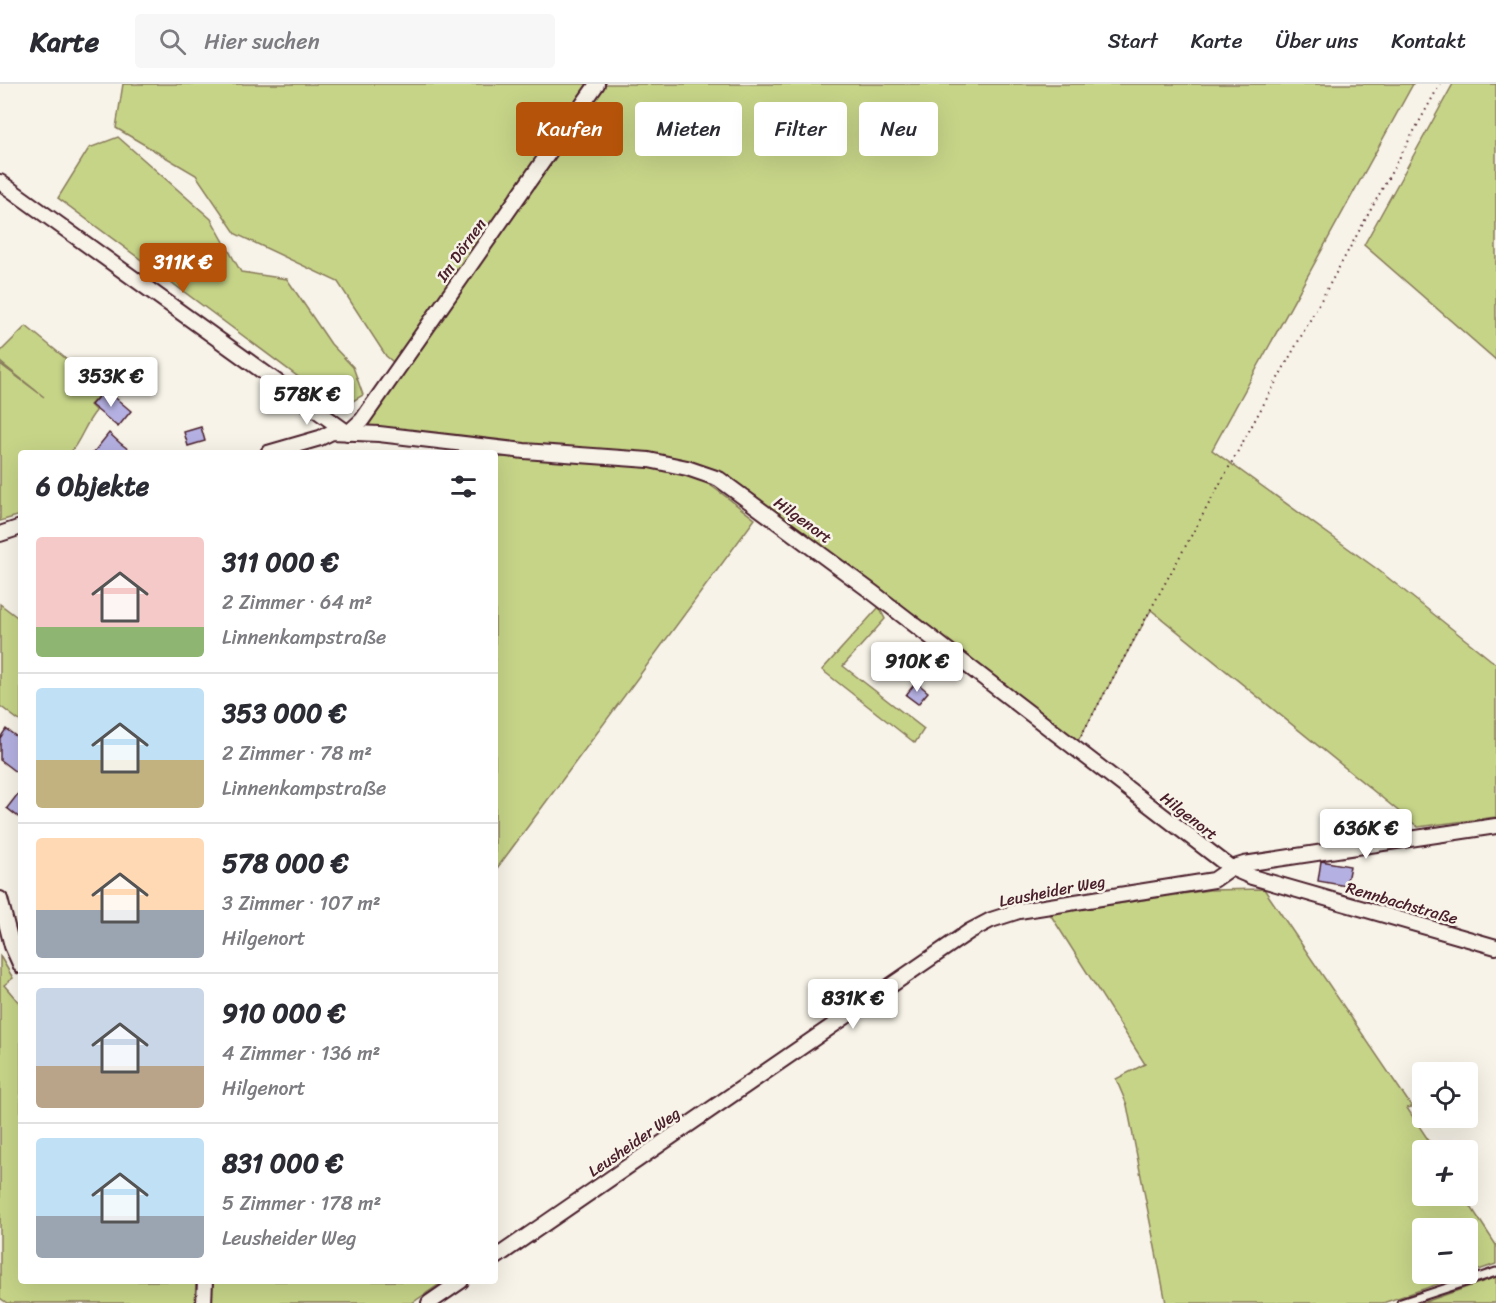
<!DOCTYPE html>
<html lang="de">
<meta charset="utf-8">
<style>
body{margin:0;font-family:Sriracha,sans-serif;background:#f7f7f7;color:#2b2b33;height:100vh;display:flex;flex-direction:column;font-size:22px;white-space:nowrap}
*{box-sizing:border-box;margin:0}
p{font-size:20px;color:#7c7c81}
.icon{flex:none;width:33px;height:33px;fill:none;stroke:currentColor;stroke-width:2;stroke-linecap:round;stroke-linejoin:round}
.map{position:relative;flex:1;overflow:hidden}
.side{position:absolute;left:18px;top:366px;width:480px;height:834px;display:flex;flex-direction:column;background:#fff;border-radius:6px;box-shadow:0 6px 24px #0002}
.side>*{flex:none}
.hud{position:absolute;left:516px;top:18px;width:570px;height:54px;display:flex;gap:12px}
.tools{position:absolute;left:1412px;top:978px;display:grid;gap:12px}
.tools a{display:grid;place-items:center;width:66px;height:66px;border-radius:6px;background:#fff;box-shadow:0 6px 24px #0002;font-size:30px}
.price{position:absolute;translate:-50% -51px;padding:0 14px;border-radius:6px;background:#fff;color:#222;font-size:20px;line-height:39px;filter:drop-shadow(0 2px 3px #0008)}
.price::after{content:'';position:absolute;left:50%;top:36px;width:18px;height:14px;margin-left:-9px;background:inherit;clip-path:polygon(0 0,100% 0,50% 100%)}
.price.active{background:#b45309;color:#fff}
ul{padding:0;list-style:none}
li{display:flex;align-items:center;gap:18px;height:150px;padding:0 18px}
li+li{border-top:2px solid #e1e1e2}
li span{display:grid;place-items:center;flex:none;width:168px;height:120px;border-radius:6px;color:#555}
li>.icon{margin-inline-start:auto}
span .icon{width:72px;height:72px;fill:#fffc;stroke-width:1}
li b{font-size:26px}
h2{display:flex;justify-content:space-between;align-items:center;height:72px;padding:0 18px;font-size:26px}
.pill{padding:0 21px;border-radius:6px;background:#fff;box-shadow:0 6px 24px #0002;font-size:21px;line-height:54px}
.pill.active{background:#b45309;color:#fff}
header{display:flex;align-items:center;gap:36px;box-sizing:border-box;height:84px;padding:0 30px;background:#fff;border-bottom:2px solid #e1e1e2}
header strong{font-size:28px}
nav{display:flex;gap:33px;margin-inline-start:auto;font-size:21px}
.search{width:420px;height:54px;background:#f7f7f7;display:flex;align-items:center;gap:15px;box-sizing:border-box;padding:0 21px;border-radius:6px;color:#7c7c81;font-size:22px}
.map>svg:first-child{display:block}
.green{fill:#c6d488;stroke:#887a5a;stroke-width:1.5;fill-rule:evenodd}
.building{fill:#b4b0e1;stroke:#4a1f2b;stroke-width:1.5}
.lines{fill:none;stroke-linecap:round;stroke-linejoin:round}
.lane-casing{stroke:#4a1f2b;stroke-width:11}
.street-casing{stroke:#4a1f2b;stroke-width:18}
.path{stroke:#4a1f2b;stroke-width:2;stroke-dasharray:1.5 4.5;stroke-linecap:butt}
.lane{stroke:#f7f3e8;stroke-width:7}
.street{stroke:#f7f3e8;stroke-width:14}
.labels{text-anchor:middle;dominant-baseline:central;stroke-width:5;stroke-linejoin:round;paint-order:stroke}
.street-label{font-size:16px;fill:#4a1f2b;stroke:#f7f3e8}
</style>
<header>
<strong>Karte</strong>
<div class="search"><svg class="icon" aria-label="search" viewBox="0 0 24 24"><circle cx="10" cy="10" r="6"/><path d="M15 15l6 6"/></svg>Hier suchen</div>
<nav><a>Start</a><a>Karte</a><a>Über uns</a><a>Kontakt</a></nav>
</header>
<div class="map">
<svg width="1496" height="1219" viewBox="0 0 1496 1219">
<rect width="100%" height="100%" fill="#f7f3e8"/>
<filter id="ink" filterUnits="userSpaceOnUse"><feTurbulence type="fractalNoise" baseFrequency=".0167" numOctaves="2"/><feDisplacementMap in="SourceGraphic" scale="12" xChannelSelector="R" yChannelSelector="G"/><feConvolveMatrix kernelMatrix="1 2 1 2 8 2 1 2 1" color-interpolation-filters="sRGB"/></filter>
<g filter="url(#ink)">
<g class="green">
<polygon points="123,0 1413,0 1212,366 1377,485 1496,580 1496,733 1418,743 1151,526 1074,664 719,395 687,384 348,349 399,283 386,272 338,198 236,150 196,91 116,44"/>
<polygon points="1453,0 1496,0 1496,276 1364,161"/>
<polygon points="118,53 211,135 241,188 287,195 331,260 353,283 363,311 348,320 328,315 58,114 89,64"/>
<path d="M26,242L104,306L90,321L96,327C85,340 81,356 70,369H21V431L0,437V280L44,313L0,278V268Z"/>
<path d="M522,371C571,375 635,373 682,387C709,396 733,419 755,435L495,787V374Z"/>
<polygon points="0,520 21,536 21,638 0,622"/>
<polygon points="879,523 885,535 843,582 924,645 915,659 822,586"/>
<path d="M1264,805L1412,1023L1407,1024L1435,1066H1422V1112H1464L1496,1161V1180L1383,1219H1166L1127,1021L1116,995L1145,980L1050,830L1209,806ZM1422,1144H1467V1190H1422Z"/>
<polygon points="0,872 13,894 4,901 21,921 21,1197 196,1197 195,1219 7,1219 0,1214"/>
<polygon points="1496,1193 1496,1219 1422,1219"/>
<polygon points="213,1197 444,1197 412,1219 211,1219"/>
</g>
<g class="building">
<polygon points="105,305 131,327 118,343 91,321"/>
<polygon points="201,343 205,357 188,362 184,348"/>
<polygon points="109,349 120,359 133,369 93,369"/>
<polygon points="912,567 929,582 915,599 897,585"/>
<polygon points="916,598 928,608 918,620 906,611"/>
<polygon points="6,645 21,656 21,692 0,676 0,654"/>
<polygon points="21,706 21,735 7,724"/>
<polygon points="1321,777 1350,782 1346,802 1318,797"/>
</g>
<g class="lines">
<defs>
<polyline id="lane" points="1401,1219 1496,1188"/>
<g id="street">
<polyline points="0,98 348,349"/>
<polyline points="348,349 362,336 597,0"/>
<polyline points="268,369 320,354 332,348 379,350 524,367 649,376 687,384 719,395 872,508 1231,784 1252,793 1496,863"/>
<polyline points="0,450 21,443"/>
<polyline points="0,815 12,862 21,882"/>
<polyline points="495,1174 970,847 991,836 1019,827 1214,796 1231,784 1244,780 1496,742"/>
<polyline points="204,1219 205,1197"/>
<polyline points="429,1219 461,1197"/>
</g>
</defs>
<use href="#lane" class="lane-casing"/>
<use href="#street" class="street-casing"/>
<polyline class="path" points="1081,652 1440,0"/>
<use href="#lane" class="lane"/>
<use href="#street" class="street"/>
</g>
</g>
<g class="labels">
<g class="street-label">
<text transform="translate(461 166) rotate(-55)">Im Dörnen</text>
<text transform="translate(803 436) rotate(36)">Hilgenort</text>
<text transform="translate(1189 732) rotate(38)">Hilgenort</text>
<text transform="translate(1052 807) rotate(-11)">Leusheider Weg</text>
<text transform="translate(1402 819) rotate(16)">Rennbachstraße</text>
<text transform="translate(634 1058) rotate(-35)">Leusheider Weg</text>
</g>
</g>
</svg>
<div class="tools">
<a><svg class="icon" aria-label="locate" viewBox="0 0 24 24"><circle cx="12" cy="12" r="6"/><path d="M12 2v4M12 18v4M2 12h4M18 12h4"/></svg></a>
<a>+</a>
<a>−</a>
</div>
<b class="price active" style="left:183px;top:210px">311K €</b>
<b class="price" style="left:111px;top:324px">353K €</b>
<b class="price" style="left:307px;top:342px">578K €</b>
<b class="price" style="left:917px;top:609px">910K €</b>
<b class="price" style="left:1366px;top:776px">636K €</b>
<b class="price" style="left:853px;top:946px">831K €</b>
<div class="hud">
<a class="pill active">Kaufen</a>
<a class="pill">Mieten</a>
<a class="pill">Filter</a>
<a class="pill">Neu</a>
</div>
<section class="side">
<h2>6 Objekte<svg class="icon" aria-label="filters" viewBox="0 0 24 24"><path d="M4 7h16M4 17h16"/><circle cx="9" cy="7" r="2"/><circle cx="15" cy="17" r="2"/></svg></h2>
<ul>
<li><span style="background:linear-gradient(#f6c9c9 75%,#8fb573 0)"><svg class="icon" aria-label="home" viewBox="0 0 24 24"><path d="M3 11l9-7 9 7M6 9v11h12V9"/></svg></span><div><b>311 000 €</b><p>2 Zimmer · 64 m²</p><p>Linnenkampstraße</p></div></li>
<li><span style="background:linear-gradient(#bfe0f5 60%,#c2b280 0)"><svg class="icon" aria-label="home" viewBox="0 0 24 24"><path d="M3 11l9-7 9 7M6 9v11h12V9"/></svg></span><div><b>353 000 €</b><p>2 Zimmer · 78 m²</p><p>Linnenkampstraße</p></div></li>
<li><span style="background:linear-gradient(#ffd9b3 60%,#9aa5b1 0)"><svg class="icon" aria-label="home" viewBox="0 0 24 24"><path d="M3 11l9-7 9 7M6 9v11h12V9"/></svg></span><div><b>578 000 €</b><p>3 Zimmer · 107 m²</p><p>Hilgenort</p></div></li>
<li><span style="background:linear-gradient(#c9d6e8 65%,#b9a48a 0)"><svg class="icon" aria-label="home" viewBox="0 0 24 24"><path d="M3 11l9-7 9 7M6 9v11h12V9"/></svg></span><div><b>910 000 €</b><p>4 Zimmer · 136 m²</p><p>Hilgenort</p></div></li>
<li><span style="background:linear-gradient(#bfe0f5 65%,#9aa5b1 0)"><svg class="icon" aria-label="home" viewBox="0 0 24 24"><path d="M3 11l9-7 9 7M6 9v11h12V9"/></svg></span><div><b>831 000 €</b><p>5 Zimmer · 178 m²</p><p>Leusheider Weg</p></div></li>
</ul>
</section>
</div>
